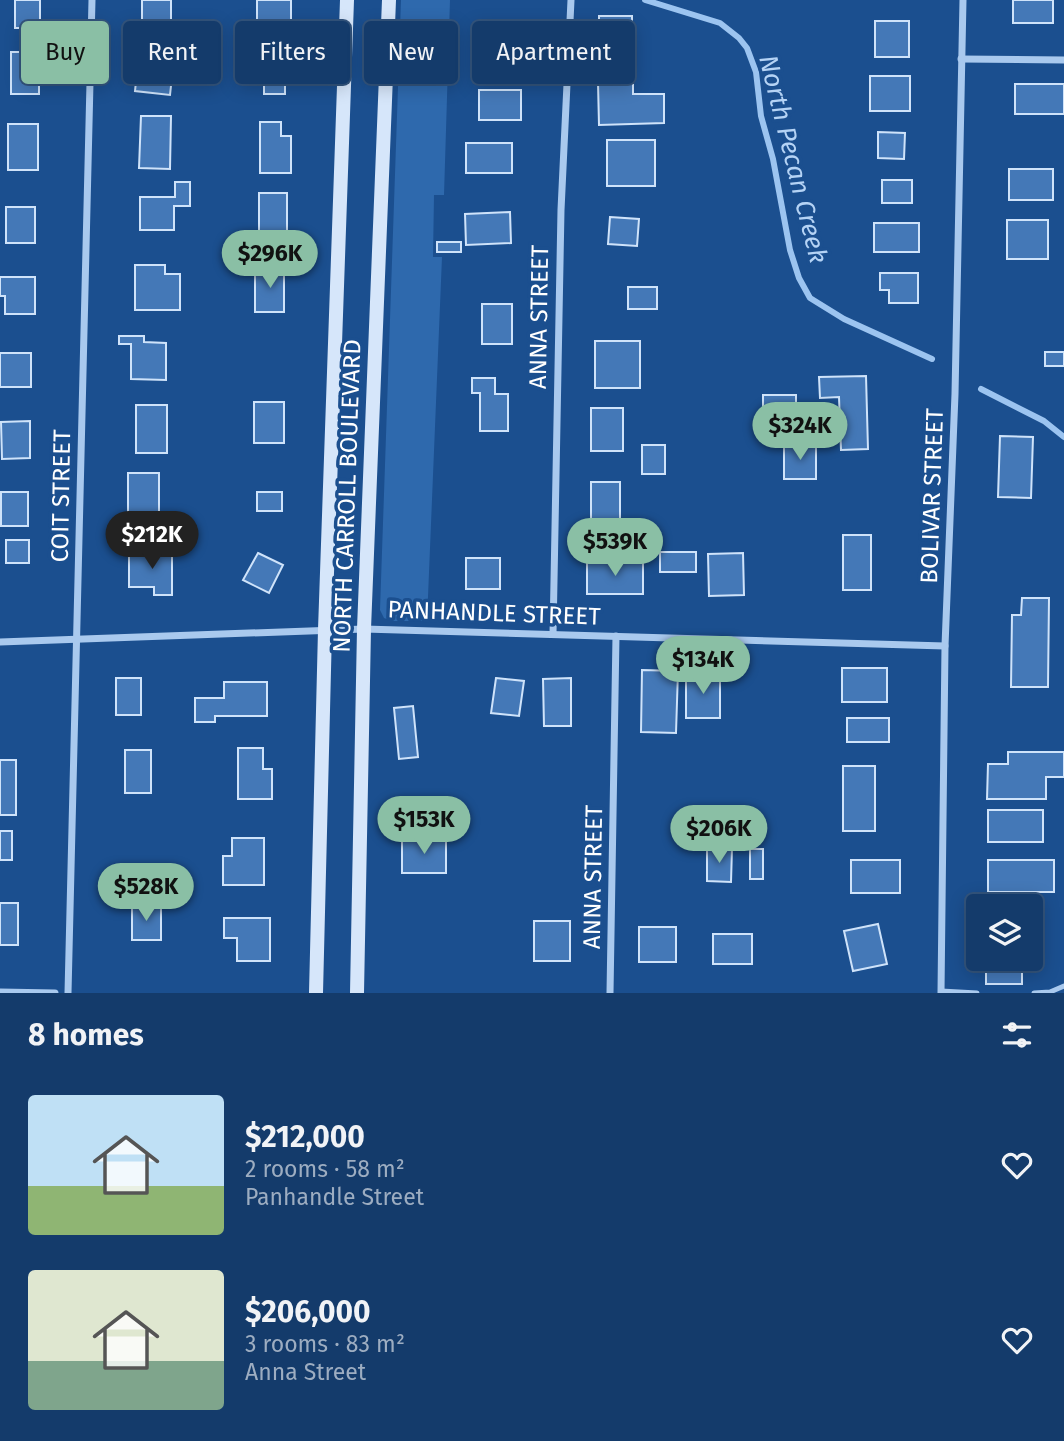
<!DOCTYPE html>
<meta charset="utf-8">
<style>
body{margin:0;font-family:"Fira Sans",sans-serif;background:#1d4271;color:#f1f3f6;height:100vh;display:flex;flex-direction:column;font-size:26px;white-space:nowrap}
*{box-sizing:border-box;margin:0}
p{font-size:23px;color:#9dadc1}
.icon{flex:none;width:38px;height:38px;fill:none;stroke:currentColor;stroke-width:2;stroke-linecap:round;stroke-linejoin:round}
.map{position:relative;height:993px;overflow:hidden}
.details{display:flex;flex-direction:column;background:#143b6b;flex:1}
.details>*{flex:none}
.top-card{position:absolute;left:21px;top:21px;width:700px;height:63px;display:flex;gap:14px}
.controls{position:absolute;left:966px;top:894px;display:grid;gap:14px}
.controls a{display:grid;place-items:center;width:77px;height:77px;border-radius:7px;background:#143b6b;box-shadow:0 4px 18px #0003,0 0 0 2px #33557e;font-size:35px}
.price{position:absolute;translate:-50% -60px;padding:0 16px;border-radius:24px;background:#8abfa5;color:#111;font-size:23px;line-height:46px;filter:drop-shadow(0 2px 4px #0008)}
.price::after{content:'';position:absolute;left:50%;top:42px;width:21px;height:16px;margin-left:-10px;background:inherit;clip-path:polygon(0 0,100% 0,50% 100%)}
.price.active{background:#222;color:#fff}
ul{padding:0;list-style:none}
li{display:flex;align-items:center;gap:21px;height:175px;padding:0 28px}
li span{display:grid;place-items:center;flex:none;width:196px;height:140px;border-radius:7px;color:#555}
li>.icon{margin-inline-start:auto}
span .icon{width:84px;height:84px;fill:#fffc;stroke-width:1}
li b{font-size:30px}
h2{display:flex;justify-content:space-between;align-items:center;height:84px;padding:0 28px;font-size:30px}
.tag{padding:0 24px;border-radius:7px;background:#143b6b;box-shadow:0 4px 18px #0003,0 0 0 2px #33557e;font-size:24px;line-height:63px}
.tag.active{background:#8abfa5;color:#111}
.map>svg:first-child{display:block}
.green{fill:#2e69ad}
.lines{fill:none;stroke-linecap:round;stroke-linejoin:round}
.stream{stroke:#9cc4f0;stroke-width:6}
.building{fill:#4478b7;stroke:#cfe3fa;stroke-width:2}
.lane{stroke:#a9c9ee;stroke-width:5}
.street{stroke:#a9c9ee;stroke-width:7}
.secondary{stroke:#d6e6fa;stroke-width:14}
.labels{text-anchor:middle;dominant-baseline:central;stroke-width:7;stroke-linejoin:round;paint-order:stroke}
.street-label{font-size:24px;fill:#fff;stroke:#1b4f8f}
.water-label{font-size:26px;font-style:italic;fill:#b5d3f5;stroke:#1b4f8f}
</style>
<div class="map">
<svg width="1064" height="993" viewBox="0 0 1064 993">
<rect width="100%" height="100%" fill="#1b4f8f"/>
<polygon class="green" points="401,0 450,0 444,195 434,195 433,257 442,257 427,621 392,621 384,618 380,610"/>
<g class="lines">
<g class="stream">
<polyline points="645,0 720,23 739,38 747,48 756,72 761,116 773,159 790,250 799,278 810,298 844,319 932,359"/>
<polyline points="981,389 1044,421 1064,437"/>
</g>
</g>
<g class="building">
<rect x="15" y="0" width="25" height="28"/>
<rect x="142" y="0" width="29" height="26"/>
<rect x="257" y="0" width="34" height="33"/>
<rect x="1013" y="0" width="40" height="23"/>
<rect x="599" y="16" width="33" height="56"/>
<rect x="875" y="21" width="34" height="36"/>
<rect x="487" y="22" width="32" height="47"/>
<polygon points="140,44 175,49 170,95 135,91"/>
<rect x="11" y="52" width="28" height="42"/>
<rect x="264" y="57" width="21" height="37"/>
<rect x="870" y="76" width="40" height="35"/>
<polygon points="598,83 633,83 633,94 664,94 664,123 599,125"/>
<rect x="1015" y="84" width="49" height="30"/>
<rect x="479" y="90" width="42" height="30"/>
<polygon points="141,116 171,116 170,169 139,168"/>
<polygon points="260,122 281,122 281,136 291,136 291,173 260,173"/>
<rect x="8" y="124" width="30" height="46"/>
<polygon points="878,132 905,133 904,159 878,158"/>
<rect x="607" y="140" width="48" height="46"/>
<rect x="466" y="143" width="46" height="30"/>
<rect x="1009" y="169" width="44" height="31"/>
<rect x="882" y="180" width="30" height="23"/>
<polygon points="175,182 190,182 190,206 174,206 174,230 140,230 140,197 175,197"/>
<rect x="259" y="193" width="28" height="40"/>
<rect x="6" y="207" width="29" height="36"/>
<polygon points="510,212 511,243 466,245 465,214"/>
<polygon points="610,217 639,219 637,246 608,244"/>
<rect x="1007" y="220" width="41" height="39"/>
<rect x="874" y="223" width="45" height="29"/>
<rect x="437" y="242" width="24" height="10"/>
<polygon points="135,265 165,265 165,274 180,274 180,310 135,310"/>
<rect x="255" y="267" width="29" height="45"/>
<polygon points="880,273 918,273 918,303 889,303 889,290 880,290"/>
<polygon points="0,277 35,277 35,314 5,314 5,296 0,296"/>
<rect x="628" y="287" width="29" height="22"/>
<rect x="482" y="304" width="30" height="40"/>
<polygon points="119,336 144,336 144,342 166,343 166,380 131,379 131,344 119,344"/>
<rect x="595" y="341" width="45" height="47"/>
<rect x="1045" y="352" width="19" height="14"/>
<rect x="0" y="353" width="31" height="34"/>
<polygon points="866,376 868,449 841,450 839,397 820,398 819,377"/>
<polygon points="472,378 495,378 495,394 508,394 508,431 480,431 480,393 472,393"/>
<rect x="763" y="395" width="33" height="38"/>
<rect x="254" y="402" width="30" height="41"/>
<rect x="136" y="405" width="31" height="48"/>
<rect x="591" y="408" width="32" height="43"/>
<polygon points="30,421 30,458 2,459 1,422"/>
<polygon points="1000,436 1033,437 1031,498 998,497"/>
<rect x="642" y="445" width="23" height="29"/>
<rect x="784" y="445" width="32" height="34"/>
<rect x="128" y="473" width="31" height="47"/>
<rect x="591" y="482" width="29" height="48"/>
<rect x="1" y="492" width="27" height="34"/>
<rect x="257" y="492" width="25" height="19"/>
<rect x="843" y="535" width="28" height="55"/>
<rect x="6" y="540" width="23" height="23"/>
<polygon points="129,552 172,552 172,595 154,595 154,587 129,587"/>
<rect x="660" y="552" width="36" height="20"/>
<polygon points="258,553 283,565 269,593 243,580"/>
<polygon points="743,553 744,595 709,596 708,554"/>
<rect x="466" y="558" width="34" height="31"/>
<rect x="587" y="563" width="56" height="31"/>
<polygon points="1022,598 1049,598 1048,687 1011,687 1012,615 1021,615"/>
<rect x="842" y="668" width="45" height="34"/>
<polygon points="642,670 678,671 676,733 641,732"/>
<rect x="686" y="675" width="34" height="43"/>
<rect x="116" y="678" width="25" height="37"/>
<polygon points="496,678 524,681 519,716 491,713"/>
<polygon points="571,678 571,726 544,726 543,679"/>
<polygon points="224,682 267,682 267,716 215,716 215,722 195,722 195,698 224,698"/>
<polygon points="413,706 418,757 399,759 394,708"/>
<rect x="847" y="718" width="42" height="24"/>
<polygon points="238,748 263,748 263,769 272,769 272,799 238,799"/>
<rect x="125" y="750" width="26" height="43"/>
<polygon points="1008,752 1064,752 1064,777 1046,777 1046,799 987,799 988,764 1008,764"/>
<rect x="0" y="760" width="16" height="55"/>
<rect x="843" y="766" width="32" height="65"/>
<rect x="988" y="810" width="55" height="32"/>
<rect x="0" y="831" width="12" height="29"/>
<polygon points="232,838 264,838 264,885 223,885 223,856 232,856"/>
<rect x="402" y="839" width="44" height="34"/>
<polygon points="707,848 732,848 731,882 707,881"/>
<rect x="750" y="849" width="13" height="30"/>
<rect x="851" y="860" width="49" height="33"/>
<rect x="988" y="860" width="66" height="32"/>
<rect x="0" y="903" width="18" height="42"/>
<rect x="132" y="906" width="29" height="34"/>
<polygon points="224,918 270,918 270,961 237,961 237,938 224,938"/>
<rect x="534" y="921" width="36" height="40"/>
<polygon points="878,924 887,964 853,971 844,931"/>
<rect x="639" y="927" width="37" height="35"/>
<rect x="713" y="934" width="39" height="30"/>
<rect x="986" y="959" width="36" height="25"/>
</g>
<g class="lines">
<g class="lane">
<polyline points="941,991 977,993"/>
<polyline points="1034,993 1050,992 1064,986"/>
</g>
<g class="street">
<polyline points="961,59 1064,60"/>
<polyline points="553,634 561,210 571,0"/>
<polyline points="0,642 364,629 945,646"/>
<polyline points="0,992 55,993"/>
<polyline points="68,993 92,0"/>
<polyline points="610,993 616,636"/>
<polyline points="941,993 945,646 955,394 963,0"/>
</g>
<g class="secondary">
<polyline points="316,993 325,630 347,0"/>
<polyline points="357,993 364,629 389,0"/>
</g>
</g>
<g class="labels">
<g class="street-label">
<text transform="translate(539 317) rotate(-89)">ANNA STREET</text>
<text transform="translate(61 496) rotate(-89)">COIT STREET</text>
<text transform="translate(347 496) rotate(-88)">NORTH CARROLL BOULEVARD</text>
<text transform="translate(932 496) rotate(-88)">BOLIVAR STREET</text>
<text transform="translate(494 613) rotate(2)">PANHANDLE STREET</text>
<text transform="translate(593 877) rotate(-89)">ANNA STREET</text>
</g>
<g class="water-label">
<text transform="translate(793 159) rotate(76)">North Pecan Creek</text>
</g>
</g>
</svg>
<div class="controls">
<a><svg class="icon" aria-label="layers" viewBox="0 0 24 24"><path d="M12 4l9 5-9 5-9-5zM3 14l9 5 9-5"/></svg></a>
</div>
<b class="price" style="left:270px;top:290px">$296K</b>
<b class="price" style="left:800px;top:462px">$324K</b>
<b class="price active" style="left:152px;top:571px">$212K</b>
<b class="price" style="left:615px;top:578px">$539K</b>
<b class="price" style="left:703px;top:696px">$134K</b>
<b class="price" style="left:424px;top:856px">$153K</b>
<b class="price" style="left:719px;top:865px">$206K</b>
<b class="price" style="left:146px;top:923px">$528K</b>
<div class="top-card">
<a class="tag active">Buy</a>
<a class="tag">Rent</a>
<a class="tag">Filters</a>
<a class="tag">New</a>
<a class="tag">Apartment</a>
</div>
</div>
<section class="details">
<h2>8 homes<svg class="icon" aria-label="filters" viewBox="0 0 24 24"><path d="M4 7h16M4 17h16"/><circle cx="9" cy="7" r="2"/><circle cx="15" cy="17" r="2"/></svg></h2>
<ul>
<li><span style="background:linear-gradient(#bfe0f5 65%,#8fb573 0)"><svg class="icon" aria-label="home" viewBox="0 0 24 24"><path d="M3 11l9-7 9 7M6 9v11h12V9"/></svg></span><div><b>$212,000</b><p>2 rooms · 58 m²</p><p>Panhandle Street</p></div><svg class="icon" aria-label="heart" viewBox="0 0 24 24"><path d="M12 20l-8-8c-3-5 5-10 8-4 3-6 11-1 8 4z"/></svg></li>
<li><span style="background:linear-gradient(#dfe7d0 65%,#7fa58c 0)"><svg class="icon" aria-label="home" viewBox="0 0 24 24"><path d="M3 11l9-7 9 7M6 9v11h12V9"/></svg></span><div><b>$206,000</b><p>3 rooms · 83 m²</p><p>Anna Street</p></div><svg class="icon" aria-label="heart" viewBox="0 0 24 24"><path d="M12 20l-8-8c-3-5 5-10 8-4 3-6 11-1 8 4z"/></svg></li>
</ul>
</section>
